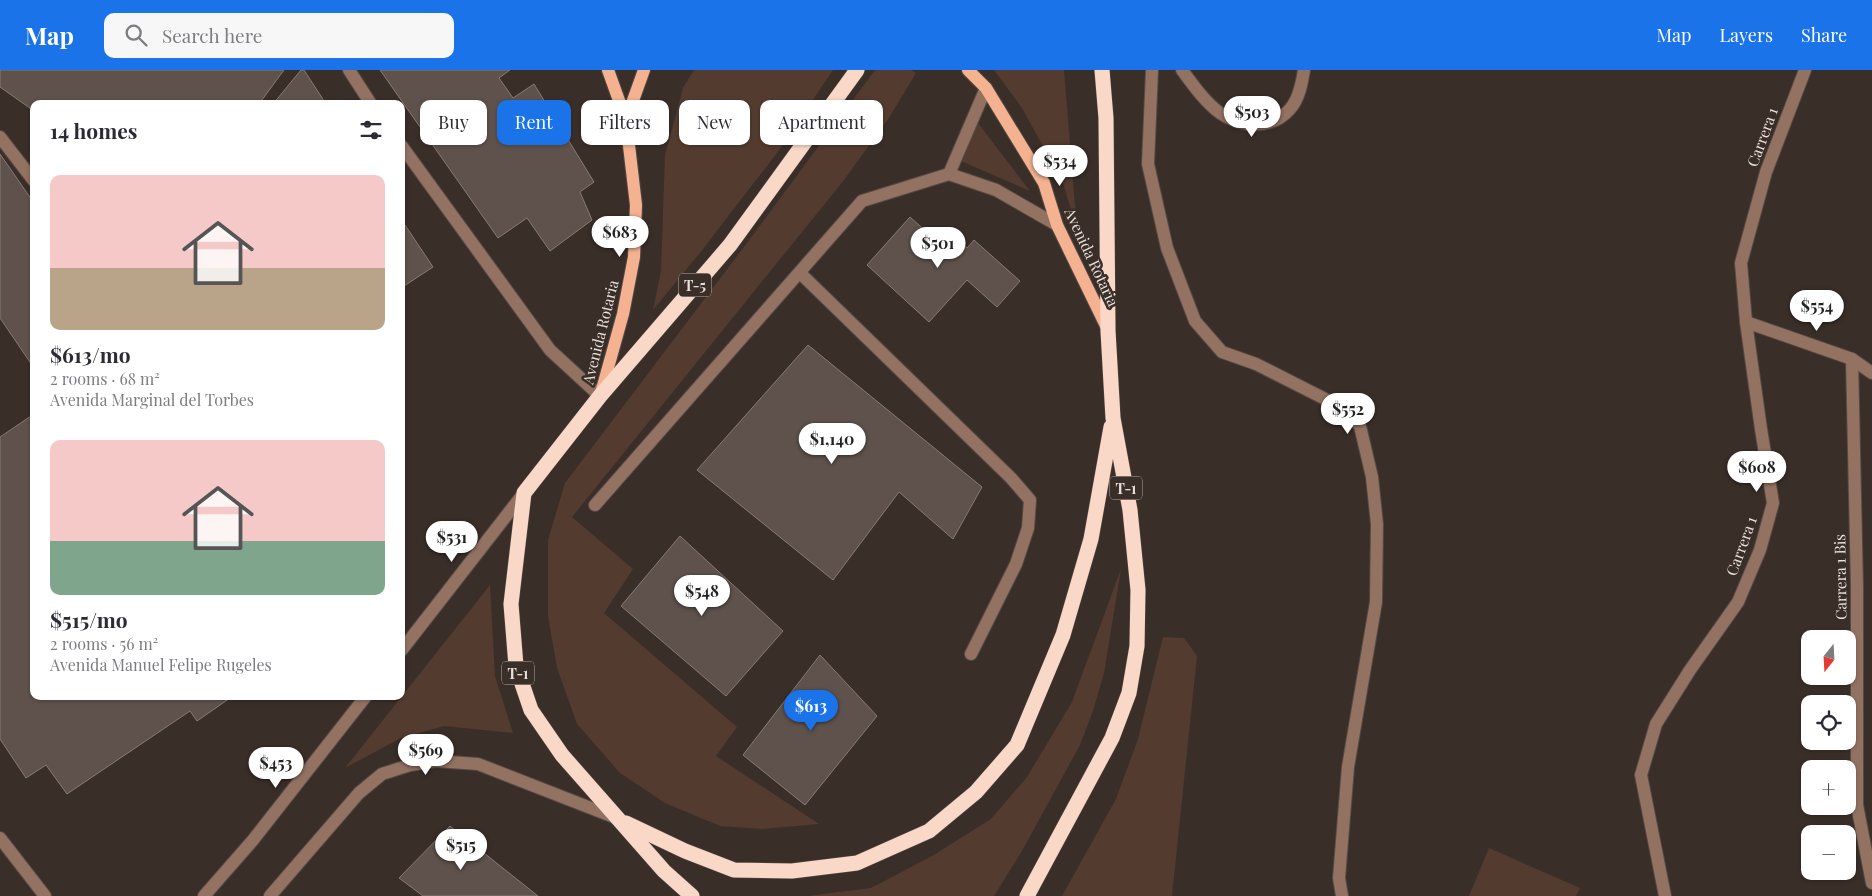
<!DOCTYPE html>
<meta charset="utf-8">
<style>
body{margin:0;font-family:"Playfair Display",serif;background:#f7f7f7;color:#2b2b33;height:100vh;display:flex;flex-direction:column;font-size:19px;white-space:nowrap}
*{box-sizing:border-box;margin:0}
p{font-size:16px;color:#7c7c81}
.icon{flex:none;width:28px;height:28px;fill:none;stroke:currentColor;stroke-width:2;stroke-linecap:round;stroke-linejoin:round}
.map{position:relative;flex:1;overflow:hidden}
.details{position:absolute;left:30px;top:30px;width:375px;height:600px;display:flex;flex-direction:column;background:#fff;border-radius:10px;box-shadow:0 1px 4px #0004}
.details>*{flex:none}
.top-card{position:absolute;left:420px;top:30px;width:475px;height:45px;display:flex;gap:10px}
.needle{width:32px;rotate:198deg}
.tools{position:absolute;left:1801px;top:560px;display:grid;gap:10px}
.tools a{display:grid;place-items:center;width:55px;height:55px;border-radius:10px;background:#fff;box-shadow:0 1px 4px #0004;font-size:25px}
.price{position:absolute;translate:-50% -42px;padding:0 11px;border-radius:18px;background:#fff;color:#222;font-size:16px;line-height:32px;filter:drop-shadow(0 1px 2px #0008)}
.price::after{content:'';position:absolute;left:50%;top:30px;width:15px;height:11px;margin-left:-8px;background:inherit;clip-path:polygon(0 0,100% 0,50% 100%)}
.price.on{background:#1a73e8;color:#fff}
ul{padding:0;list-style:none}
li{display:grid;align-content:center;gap:10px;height:265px;padding:0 20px}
li span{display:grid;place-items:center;height:155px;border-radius:10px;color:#555}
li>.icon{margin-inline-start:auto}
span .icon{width:90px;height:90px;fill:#fffc;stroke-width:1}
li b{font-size:21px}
h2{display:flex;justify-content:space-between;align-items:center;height:60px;padding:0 20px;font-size:21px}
.chip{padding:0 18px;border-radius:10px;background:#fff;box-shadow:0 1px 4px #0004;font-size:18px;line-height:45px}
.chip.on{background:#1a73e8;color:#fff}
header{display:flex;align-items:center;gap:30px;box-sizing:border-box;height:70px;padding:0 25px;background:#1a73e8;color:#fff}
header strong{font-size:24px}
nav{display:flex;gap:28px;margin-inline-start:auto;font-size:18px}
.search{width:350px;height:45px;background:#f7f7f7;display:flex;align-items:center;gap:12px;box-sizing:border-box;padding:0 18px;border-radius:10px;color:#7c7c81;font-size:19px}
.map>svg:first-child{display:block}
.green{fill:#533b2f}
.building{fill:#5f524c;stroke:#887a73}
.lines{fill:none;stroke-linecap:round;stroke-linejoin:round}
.minor-casing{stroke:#564a46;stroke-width:14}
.major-casing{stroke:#564a46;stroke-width:14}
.highway-casing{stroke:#564a46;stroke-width:16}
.minor{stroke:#937262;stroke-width:12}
.major{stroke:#f4b290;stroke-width:12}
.highway{stroke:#f9d8c8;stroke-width:15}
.labels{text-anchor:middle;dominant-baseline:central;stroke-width:5;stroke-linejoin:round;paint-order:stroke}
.shield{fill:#3a2e29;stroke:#b4aba6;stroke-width:1}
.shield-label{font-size:14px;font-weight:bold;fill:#e8e0dc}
.street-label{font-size:15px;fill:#e8e0dc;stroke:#3a2e29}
</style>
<header>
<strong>Map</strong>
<div class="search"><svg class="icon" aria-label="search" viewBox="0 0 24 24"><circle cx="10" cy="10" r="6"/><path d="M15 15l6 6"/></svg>Search here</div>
<nav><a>Map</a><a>Layers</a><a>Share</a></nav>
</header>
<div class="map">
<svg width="1872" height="826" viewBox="0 0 1872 826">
<rect width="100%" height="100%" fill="#3a2e29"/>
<g class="green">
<polygon points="694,0 833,0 777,83 699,184 653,240 661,201 665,85 683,18"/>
<polygon points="875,0 911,0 916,3 889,48 844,110 572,447 633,499 604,543 737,657 716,686 819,754 762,759 720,756 665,733 620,703 577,654 557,598 548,546 548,470 565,413 753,165"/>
<polygon points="994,0 1064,0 1077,160 1063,113 1022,38"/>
<polygon points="978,53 1030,121 961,91"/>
<polygon points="1121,499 1104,603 1093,641 1080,675 1022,781 994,826 807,826 871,818 932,786 991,749 1027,707 1072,632"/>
<polygon points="490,515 495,606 513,663 444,656 401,668 345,698"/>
<polygon points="1163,567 1184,568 1197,586 1172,826 1062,826 1116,729 1138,669"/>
<polygon points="1489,778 1580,818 1576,826 1469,826"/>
</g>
<g class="building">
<polygon points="0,0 284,0 259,34 34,34 34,41 0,17"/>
<polygon points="301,0 304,0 326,34 273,34"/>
<polygon points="380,0 510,0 499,8 513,28 534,14 594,112 580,122 592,150 550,181 527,148 498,168"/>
<polygon points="0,84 34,133 34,298 0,248"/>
<polygon points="910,147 939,173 949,162 967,178 974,170 1020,211 997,237 967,210 929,252 867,195"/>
<polygon points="401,149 433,197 401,218"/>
<polygon points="808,275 982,417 953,469 899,422 833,510 697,400"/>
<polygon points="34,344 34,626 233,626 197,651 190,641 67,724 46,695 26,708 0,669 0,367"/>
<polygon points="680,466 783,561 726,626 621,536"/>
<polygon points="820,585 877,646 805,735 743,685"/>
<polygon points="450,756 538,826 423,826 399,808"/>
</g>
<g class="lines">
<defs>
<g id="minor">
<polyline points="349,0 371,34"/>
<polyline points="1152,0 1148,94 1167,178 1195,251 1222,282 1256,294 1341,337 1360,356 1372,407 1377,454 1376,532 1348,697 1339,808 1342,826"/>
<path d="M1182,0C1193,15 1205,32 1220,43C1241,58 1272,60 1290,39C1299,29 1302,13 1304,0"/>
<polyline points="0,67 34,111"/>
<polyline points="401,75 550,280 600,326"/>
<polyline points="949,104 986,18"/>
<polyline points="800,203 1011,408 1030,430 1028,458 1016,494 971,584"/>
<polyline points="1746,252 1852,289 1872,303"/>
<polyline points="1852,289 1857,517 1857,735 1872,813"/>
<polyline points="595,435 862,131 949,104 996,120 1057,155"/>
<polyline points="401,581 524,423"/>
<polyline points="0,768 45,826"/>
<polyline points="204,826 253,770 366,626"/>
<polyline points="270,826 359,723 382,704 410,695 436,691 478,694 619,749"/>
<polyline points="1665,826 1641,705 1656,654 1690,600 1738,532 1760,480 1773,433 1761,359 1746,252 1741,193 1766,102 1805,0"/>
</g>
<g id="major">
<polyline points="968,0 986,18 1044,113 1057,155 1107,258"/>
<polyline points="626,50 644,0"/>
<polyline points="601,323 623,244 634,187 636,135 626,50 608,0"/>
</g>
<g id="highway">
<polyline points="626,753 685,781 734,800 792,801 857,793 929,761 976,722 1017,675 1063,565 1091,469 1111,357"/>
<polyline points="692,826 664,801 562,685 531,640 516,596 511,534 524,423 600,326 730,175 857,0"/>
<polyline points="1027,826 1112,668 1129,623 1137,576 1138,520 1130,440 1113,348 1108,261 1106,48 1102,0"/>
</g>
</defs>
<use href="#minor" class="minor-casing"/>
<use href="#major" class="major-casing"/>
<use href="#highway" class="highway-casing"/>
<use href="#minor" class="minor"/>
<use href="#major" class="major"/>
<use href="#highway" class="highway"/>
</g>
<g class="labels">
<g class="shield">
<rect x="679" y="203.5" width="32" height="23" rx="4"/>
<rect x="1110" y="406.5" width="32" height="23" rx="4"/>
<rect x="502" y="591.5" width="32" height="23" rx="4"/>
</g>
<g class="shield-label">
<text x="695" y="215">T-5</text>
<text x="1126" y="418">T-1</text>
<text x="518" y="603">T-1</text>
</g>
<g class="street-label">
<text transform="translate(1762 67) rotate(-70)">Carrera 1</text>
<text transform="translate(1092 187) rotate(65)">Avenida Rotaria</text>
<text transform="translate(600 262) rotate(-76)">Avenida Rotaria</text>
<text transform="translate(1741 476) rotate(-70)">Carrera 1</text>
<text transform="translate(1840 507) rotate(-91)">Carrera 1 Bis</text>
</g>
</g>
</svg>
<div class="tools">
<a><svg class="needle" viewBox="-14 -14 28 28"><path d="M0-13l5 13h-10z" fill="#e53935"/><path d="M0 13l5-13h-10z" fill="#7c7c81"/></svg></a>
<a><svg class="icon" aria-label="locate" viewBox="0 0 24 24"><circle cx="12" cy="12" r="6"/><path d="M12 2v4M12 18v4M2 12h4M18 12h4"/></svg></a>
<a>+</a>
<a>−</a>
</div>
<b class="price" style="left:1252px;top:68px">$503</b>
<b class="price" style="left:1060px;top:117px">$534</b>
<b class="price" style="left:620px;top:188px">$683</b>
<b class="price" style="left:938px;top:199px">$501</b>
<b class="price" style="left:1817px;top:262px">$554</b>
<b class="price" style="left:1348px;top:365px">$552</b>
<b class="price" style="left:832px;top:395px">$1,140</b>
<b class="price" style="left:1757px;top:423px">$608</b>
<b class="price" style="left:452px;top:493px">$531</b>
<b class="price" style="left:702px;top:547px">$548</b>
<b class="price on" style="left:811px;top:662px">$613</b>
<b class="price" style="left:426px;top:706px">$569</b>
<b class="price" style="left:276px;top:719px">$453</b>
<b class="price" style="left:461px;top:801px">$515</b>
<div class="top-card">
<a class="chip">Buy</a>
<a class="chip on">Rent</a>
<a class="chip">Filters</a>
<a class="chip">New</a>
<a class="chip">Apartment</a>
</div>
<section class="details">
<h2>14 homes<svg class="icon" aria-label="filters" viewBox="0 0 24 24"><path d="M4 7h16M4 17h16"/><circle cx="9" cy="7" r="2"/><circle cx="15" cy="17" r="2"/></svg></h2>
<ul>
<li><span style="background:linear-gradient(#f6c9c9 60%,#b9a48a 0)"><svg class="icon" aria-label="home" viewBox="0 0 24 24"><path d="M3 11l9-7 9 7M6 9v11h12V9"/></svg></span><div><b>$613/mo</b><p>2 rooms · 68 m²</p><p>Avenida Marginal del Torbes</p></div></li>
<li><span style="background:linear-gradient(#f6c9c9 65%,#7fa58c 0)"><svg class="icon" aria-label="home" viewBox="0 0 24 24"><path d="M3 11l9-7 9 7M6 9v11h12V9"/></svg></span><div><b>$515/mo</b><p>2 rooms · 56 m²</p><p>Avenida Manuel Felipe Rugeles</p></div></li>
</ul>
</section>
</div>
